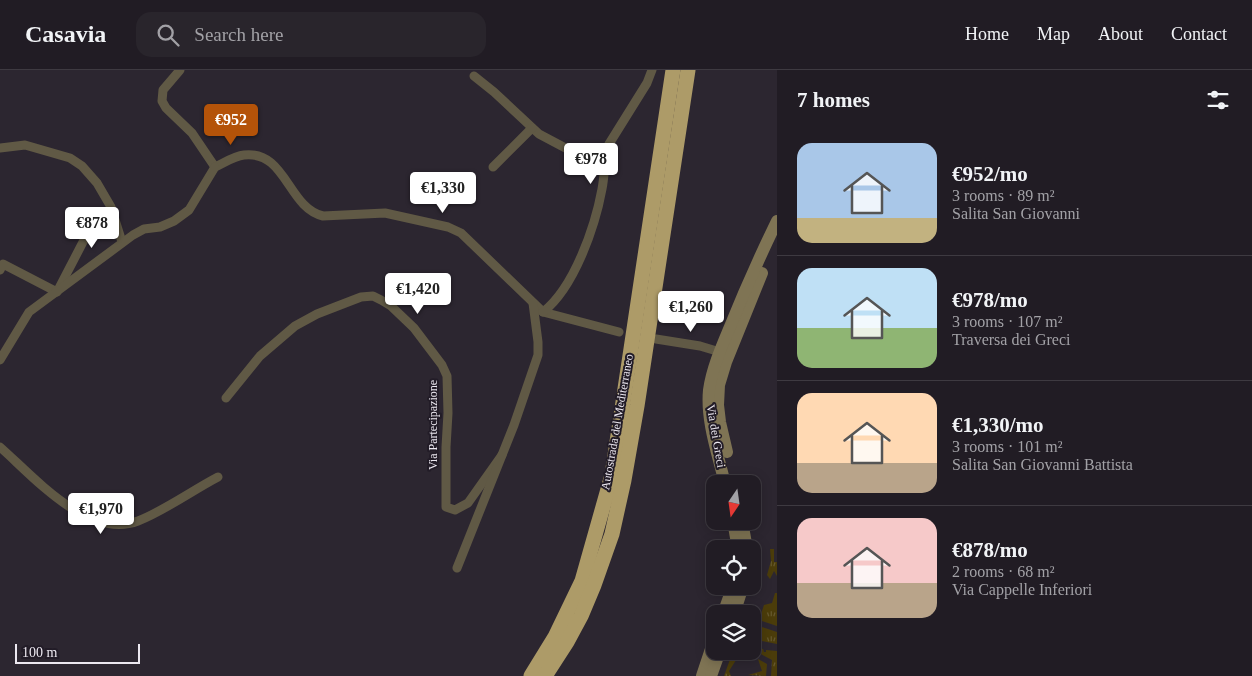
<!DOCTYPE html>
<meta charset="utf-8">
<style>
body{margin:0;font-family:Georgia,serif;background:#29252c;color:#f1f3f6;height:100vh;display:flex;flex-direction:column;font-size:19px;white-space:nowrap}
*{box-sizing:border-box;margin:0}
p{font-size:16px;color:#a2a1a6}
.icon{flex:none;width:28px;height:28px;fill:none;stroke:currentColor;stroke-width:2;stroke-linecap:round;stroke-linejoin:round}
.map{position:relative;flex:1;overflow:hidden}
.side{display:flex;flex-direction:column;background:#211c24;width:475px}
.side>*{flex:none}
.needle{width:32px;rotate:193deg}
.controls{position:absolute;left:706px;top:405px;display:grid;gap:10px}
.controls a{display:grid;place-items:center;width:55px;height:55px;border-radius:10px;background:#211c24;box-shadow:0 2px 12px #0003,0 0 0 1px #3e3a41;font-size:25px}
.scale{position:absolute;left:15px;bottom:12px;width:125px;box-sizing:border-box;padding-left:5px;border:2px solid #ece8f0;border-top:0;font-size:14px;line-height:18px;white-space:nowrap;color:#ece8f0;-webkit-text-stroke:4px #221c27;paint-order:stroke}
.price{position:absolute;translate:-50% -42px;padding:0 11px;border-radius:5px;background:#fff;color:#222;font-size:16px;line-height:32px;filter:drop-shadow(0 1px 2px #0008)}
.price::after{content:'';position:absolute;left:50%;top:30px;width:15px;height:11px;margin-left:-8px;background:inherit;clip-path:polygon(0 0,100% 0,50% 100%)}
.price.on{background:#b45309;color:#fff}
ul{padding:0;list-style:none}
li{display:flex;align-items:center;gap:15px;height:125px;padding:0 20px}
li+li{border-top:1px solid #3e3a41}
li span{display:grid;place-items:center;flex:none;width:140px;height:100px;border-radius:15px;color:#555}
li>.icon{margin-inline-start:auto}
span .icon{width:60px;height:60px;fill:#fffc;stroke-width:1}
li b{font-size:21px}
h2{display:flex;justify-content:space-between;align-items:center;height:60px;padding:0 20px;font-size:21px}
header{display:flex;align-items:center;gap:30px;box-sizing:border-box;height:70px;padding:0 25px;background:#211c24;border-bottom:1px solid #3e3a41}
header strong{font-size:24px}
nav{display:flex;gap:28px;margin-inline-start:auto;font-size:18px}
.search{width:350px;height:45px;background:#29252c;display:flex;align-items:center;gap:12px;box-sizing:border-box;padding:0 18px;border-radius:15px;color:#a2a1a6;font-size:19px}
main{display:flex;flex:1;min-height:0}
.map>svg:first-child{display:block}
.grass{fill:url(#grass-tufts)}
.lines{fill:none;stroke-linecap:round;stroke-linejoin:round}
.street{stroke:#605945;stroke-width:9}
.secondary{stroke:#7f7454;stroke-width:12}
.highway{stroke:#ad9b68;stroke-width:15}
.labels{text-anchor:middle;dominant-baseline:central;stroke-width:4;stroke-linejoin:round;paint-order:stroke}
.street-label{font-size:12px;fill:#ece8f0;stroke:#221c27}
</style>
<header>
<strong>Casavia</strong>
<div class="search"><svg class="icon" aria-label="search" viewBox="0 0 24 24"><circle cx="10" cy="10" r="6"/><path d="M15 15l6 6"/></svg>Search here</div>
<nav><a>Home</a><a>Map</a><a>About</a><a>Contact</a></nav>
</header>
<main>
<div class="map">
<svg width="777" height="606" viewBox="0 0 777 606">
<defs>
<pattern id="grass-tufts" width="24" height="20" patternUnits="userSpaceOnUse" patternTransform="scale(1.25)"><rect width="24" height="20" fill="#4b3c0a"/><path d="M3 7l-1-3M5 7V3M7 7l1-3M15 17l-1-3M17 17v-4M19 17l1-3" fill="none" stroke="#65582e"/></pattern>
</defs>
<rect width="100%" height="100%" fill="#2c2630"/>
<g class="grass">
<polygon points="770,479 774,479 774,492 777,492 777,506 774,501 770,509 767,505 771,491"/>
<polygon points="775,523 777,523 777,556 759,550 764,535 772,533"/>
<polygon points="759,556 777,562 777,574 757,570 755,566"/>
<polygon points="754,577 763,579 764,582 766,582 766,580 777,581 777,606 771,606 772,590 753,580"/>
<polygon points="733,581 739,581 738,587 729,601 731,606 724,606"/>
<polygon points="758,589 767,594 766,606 748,605 762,601"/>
</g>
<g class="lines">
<g class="street">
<polyline points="180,0 163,20 162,31 166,38 192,63 215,97"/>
<polyline points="474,6 494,22 539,64 605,99"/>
<polyline points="0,78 25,75 70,88 82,96 97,113 111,137 122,172"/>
<path d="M215,97C224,93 234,86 244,85C286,80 288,138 323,146L385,143L448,157L461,163L543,242L619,262"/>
<polyline points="493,97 532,58"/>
<polyline points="0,200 3,194 57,222 96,147"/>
<path d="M543,242C574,218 595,157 602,119C605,104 604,89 609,74L647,13L652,0"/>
<polyline points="656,269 700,276 720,282"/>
<polyline points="0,290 29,242 133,165 144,159 160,157 174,151 189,140 215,97"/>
<polyline points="226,328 260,286 295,256 317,244 361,227 373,226 381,230 391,236 414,258 442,295 447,306 448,343 446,377 446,437 455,440 468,433 502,385"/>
<path d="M0,377C34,407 88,470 138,451C164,441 193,420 218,407"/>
<polyline points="457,498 514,355 538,285 538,272 533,233"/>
</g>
<g class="secondary">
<polyline points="727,382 720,352 718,335 719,315 726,292 762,203"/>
<path d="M725,414C718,384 706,351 709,320C712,299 721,278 729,259C744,222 760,186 777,151"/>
<polyline points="733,451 738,479"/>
<polyline points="742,451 747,479"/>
<polyline points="723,544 733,516"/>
<polyline points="734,544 743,516"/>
<polyline points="702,606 715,567"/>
<polyline points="711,606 720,581"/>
</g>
<g class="highway">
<polyline points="531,606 555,567 582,511 612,405 673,0"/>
<polyline points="545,606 567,572 581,546 594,515 612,464 624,410 637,336 688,0"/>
</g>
</g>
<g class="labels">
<g class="street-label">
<text transform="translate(617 352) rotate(-80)">Autostrada del Mediterraneo</text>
<text transform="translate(433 355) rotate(-90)">Via Partecipazione</text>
<text transform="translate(716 366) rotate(80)">Via dei Greci</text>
</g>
</g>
</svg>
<div class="controls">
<a><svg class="needle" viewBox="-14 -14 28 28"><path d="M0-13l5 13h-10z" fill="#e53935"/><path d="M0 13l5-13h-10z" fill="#a2a1a6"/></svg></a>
<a><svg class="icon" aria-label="locate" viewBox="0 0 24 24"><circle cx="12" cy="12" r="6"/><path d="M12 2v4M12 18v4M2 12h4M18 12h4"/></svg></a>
<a><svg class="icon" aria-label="layers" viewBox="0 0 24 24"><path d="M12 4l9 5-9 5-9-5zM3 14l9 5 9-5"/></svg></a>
</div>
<div class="scale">100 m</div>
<b class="price on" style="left:231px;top:76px">€952</b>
<b class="price" style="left:591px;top:115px">€978</b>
<b class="price" style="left:443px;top:144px">€1,330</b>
<b class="price" style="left:92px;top:179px">€878</b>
<b class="price" style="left:418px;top:245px">€1,420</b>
<b class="price" style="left:691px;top:263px">€1,260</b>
<b class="price" style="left:101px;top:465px">€1,970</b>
</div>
<section class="side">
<h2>7 homes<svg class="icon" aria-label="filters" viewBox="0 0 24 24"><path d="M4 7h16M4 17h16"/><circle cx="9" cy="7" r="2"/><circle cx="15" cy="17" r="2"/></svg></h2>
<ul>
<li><span style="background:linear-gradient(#a9c7e8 75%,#c2b280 0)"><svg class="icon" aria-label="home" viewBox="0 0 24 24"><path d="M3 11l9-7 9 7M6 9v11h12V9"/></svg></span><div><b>€952/mo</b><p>3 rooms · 89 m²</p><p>Salita San Giovanni</p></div></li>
<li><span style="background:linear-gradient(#bfe0f5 60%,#8fb573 0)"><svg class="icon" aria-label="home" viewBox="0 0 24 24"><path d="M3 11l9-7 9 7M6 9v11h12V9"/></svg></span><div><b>€978/mo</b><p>3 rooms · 107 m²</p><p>Traversa dei Greci</p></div></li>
<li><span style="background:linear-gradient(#ffd9b3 70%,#b9a48a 0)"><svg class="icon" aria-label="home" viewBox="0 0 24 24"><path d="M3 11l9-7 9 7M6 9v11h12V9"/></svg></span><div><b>€1,330/mo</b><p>3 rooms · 101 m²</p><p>Salita San Giovanni Battista</p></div></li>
<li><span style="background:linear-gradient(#f6c9c9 65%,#b9a48a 0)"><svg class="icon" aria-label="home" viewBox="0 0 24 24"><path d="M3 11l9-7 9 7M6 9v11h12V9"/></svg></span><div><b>€878/mo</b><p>2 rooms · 68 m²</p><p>Via Cappelle Inferiori</p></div></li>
</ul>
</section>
</main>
